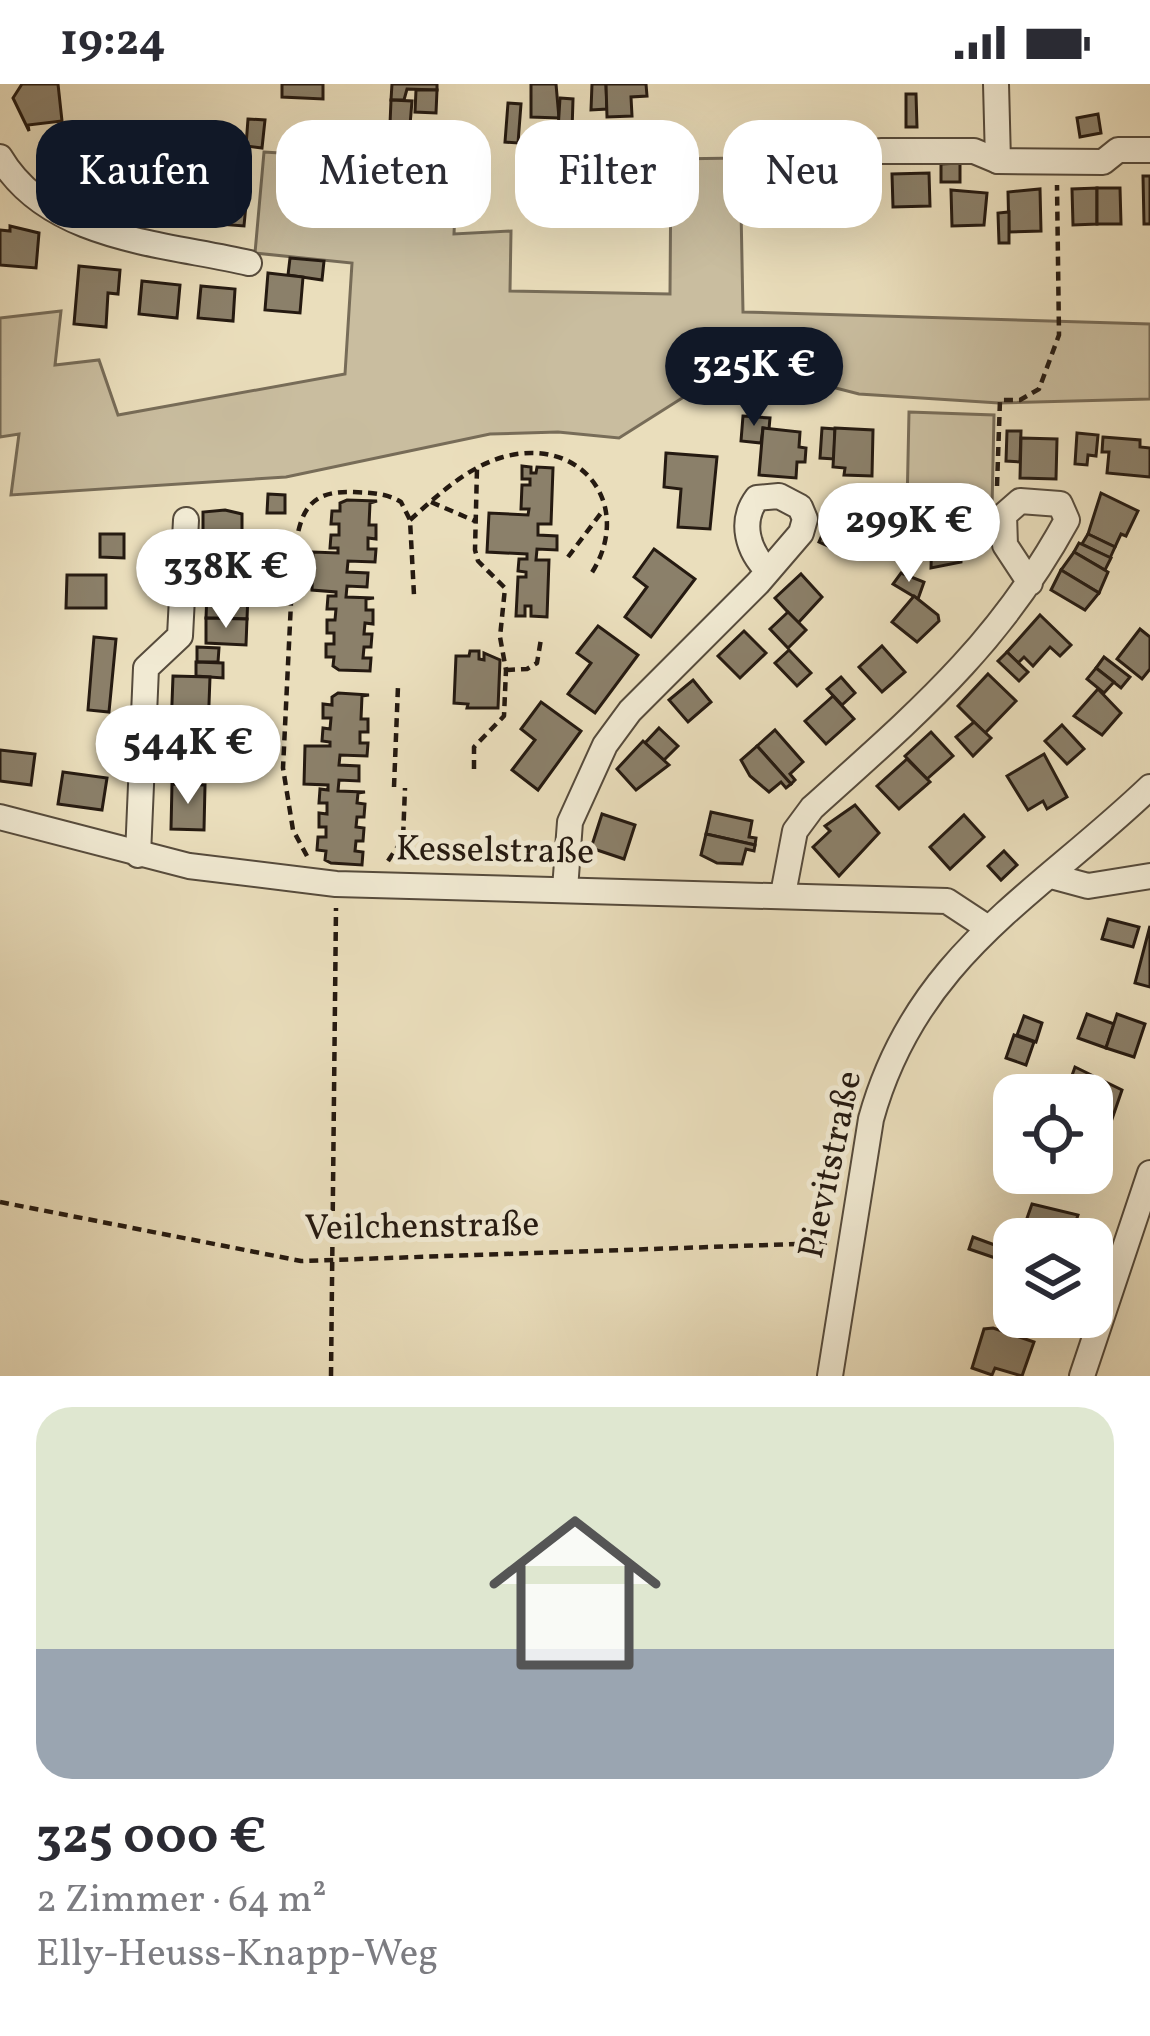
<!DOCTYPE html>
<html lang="de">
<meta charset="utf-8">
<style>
body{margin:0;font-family:Vollkorn,serif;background:#f2f2f3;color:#2b2b33;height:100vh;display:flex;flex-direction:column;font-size:45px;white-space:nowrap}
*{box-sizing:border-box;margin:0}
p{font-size:39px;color:#7c7c81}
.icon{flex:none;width:66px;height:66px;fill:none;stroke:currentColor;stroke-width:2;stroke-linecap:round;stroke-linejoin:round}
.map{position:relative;height:1292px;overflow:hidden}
.sheet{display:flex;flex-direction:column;background:#fff;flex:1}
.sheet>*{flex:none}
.guide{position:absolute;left:36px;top:36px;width:1080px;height:108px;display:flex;gap:24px}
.controls{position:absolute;left:993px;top:990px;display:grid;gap:24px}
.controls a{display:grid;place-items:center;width:120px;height:120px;border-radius:24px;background:#fff;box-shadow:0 12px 48px #0002;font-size:60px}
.price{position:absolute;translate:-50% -102px;padding:0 27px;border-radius:42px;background:#fff;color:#222;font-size:39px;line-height:78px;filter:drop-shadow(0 3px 6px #0008)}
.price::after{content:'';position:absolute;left:50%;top:72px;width:36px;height:27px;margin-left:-18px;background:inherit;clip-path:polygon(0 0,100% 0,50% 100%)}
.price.current{background:#111827;color:#fff}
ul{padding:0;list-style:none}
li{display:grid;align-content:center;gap:24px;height:636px;padding:0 36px}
li span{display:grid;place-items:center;height:372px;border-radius:36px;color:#555}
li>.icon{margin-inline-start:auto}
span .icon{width:216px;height:216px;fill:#fffc;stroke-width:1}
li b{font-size:51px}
.tag{padding:0 42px;border-radius:36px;background:#fff;box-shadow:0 12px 48px #0002;font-size:42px;line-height:108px}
.tag.current{background:#111827;color:#fff}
.status{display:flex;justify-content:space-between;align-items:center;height:84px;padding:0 60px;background:#fff;direction:ltr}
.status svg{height:33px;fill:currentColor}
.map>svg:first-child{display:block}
.green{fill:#c9bd9f;stroke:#776c58;stroke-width:3}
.building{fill:#8b806a;stroke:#251a11;stroke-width:3}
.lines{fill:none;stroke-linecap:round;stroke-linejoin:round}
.minor-casing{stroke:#564b3c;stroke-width:28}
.path{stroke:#251a11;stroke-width:4.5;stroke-dasharray:9 6;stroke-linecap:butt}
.minor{stroke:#f1ead3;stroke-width:24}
.labels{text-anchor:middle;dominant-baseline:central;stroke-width:10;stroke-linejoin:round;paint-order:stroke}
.street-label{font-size:36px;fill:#251a11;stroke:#f1ead3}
</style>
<div class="status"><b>19:24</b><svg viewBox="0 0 49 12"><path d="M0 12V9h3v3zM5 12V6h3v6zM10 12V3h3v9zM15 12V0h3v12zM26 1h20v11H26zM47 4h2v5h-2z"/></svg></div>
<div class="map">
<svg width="1150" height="1292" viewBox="0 0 1150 1292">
<rect width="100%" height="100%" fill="#eadebc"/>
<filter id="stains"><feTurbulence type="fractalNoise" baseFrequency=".00167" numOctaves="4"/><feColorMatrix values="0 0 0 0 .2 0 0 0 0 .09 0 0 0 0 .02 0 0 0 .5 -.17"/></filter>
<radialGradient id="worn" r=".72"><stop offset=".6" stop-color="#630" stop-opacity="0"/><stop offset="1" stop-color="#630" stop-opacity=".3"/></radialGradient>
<g class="green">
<polygon points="264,68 457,80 454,150 511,147 510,207 670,210 671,75 740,74 743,228 1150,240 1150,315 999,319 859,310 793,293 728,285 619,354 558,348 490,350 286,393 11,411 19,350 0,353 0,234 61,227 55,281 99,276 118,331 345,290 352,179 255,169"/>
<polygon points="909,328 994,331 992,425 907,423"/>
</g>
<g class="building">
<polygon points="22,0 58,0 62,37 28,41 29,47 13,14"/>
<polygon points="282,0 323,0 323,15 282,13"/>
<polygon points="392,0 437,0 437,6 407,5 404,16 391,16"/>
<polygon points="531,0 556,0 559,34 531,33"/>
<polygon points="592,0 606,0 607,25 591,26"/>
<polygon points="606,0 646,0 647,12 631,13 632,32 607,33"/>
<polygon points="416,6 437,6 436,29 415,28"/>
<polygon points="906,10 916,10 917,43 906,43"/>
<polygon points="560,14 573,15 572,47 558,46"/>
<polygon points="391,16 412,17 410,41 390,40"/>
<polygon points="508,19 521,20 518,59 505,58"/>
<polygon points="1098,30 1101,49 1080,53 1077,34"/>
<polygon points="248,35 265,36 262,64 246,62"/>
<polygon points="80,54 101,56 98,87 78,85"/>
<polygon points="841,59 841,74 827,74 827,82 816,82 816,60"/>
<polygon points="855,73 855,80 870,80 870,110 856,110 856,119 827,120 827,74"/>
<polygon points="746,74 766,74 766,95 746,96"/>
<polygon points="113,77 142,80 139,113 110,110"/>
<polygon points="334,77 355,78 354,98 333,97"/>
<polygon points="960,79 960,98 941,98 941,80"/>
<polygon points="929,89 930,122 893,123 892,90"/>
<polygon points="1143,92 1150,92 1150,140 1144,140"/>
<polygon points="210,95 248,99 244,142 206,139"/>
<polygon points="1097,104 1097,140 1073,141 1072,105"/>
<polygon points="1097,104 1120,104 1121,140 1097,140"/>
<polygon points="1040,105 1041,147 1009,148 1008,108"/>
<polygon points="951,106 987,109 984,141 952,142"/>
<polygon points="1009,128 1009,159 999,159 998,129"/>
<polygon points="10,142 39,149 36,184 0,181 0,146 10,147"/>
<polygon points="290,174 324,177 322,196 288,191"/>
<polygon points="79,182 120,186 118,210 108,209 106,243 74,240"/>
<polygon points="268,189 303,193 300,229 265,226"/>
<polygon points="142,197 180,201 177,234 139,230"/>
<polygon points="201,202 235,205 233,237 198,234"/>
<polygon points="743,332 770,334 769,345 763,344 761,359 741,357"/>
<polygon points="763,344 800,348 799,363 806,364 805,378 797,378 796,394 759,391"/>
<polygon points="822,344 835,345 834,375 820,374"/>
<polygon points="835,344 873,346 872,392 844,391 845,384 833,383"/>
<polygon points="1007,347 1021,347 1020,378 1006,377"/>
<polygon points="1077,349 1098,351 1096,372 1088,371 1087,381 1075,380"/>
<polygon points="1103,353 1140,356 1140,363 1150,364 1150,393 1107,389 1109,368 1102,368"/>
<polygon points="1021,354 1057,355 1056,395 1020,394"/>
<polygon points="666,369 717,373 710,445 678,443 681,405 664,403"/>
<polygon points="522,382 531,383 531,389 536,389 537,383 553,384 551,440 538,440 538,451 557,452 557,466 537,465 536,476 549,476 547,533 531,532 531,522 525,522 525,532 516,532 518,493 526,493 526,488 518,487 519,475 527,475 527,470 487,468 489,429 528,431 529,425 521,425 522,401 530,401 530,395 522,395"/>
<polygon points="841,409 878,416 869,434 836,419"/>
<polygon points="1101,409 1138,427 1126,452 1121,450 1115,463 1088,450"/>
<polygon points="268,410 285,411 285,429 267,429"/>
<polygon points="347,416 377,417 370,419 369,441 376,441 376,455 368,454 368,465 376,465 375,478 348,477 347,488 368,489 367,503 347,502 346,513 374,514 366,515 366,526 373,526 373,540 365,539 364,550 372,550 371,563 364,563 363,574 371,574 370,587 339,586 333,582 334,573 326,573 326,560 334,560 334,549 327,549 327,536 335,536 336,525 327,525 328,512 336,512 336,508 312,506 313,468 338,469 338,464 330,464 331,451 339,451 339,440 331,440 332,427 340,427 340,419"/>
<polygon points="836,419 869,434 864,446 877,452 870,468 856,462 852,473 819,458"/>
<polygon points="225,426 242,430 242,455 203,454 203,428"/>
<polygon points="920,428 948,429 947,444 919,443"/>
<polygon points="932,446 962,447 961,478 931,484"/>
<polygon points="100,450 124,450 124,474 100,473"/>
<polygon points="1088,450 1115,463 1110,474 1082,460"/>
<polygon points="203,454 242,455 241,479 202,478"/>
<polygon points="1079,459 1111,474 1105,486 1074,468"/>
<polygon points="654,465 695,495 651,553 625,533 647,503 634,493"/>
<polygon points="1074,468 1108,488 1099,509 1061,486"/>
<polygon points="1061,486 1099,509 1085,526 1051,506"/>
<polygon points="901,489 924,498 918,515 893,500"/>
<polygon points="190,490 219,491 219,504 207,503 206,512 189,511"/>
<polygon points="801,490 822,513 798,539 775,514"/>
<polygon points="67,491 106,491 106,524 66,524"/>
<polygon points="207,509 248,510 247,535 206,534"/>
<polygon points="914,512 938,531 939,537 917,558 892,538"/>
<polygon points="788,528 806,546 788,564 770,545"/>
<polygon points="1040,531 1071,561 1060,572 1050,563 1033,582 1024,573 1018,579 1007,568"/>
<polygon points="206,534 247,535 246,561 206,559"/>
<polygon points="598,542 638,571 595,629 568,610 591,579 577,569"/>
<polygon points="1140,545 1150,553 1150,585 1142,595 1117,575"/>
<polygon points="744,547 766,569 740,594 718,572"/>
<polygon points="94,553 116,555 109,628 88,626"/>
<polygon points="882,562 905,588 882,608 859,583"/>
<polygon points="197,563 219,564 218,578 197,578"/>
<polygon points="789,566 811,589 797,602 775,579"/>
<polygon points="470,567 479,567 479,575 484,576 484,569 500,576 498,624 467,624 468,620 454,619 456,572 469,572"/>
<polygon points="1007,568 1028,588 1019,597 998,577"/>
<polygon points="1104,573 1130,593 1121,604 1096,584"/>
<polygon points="196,578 223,579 223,594 196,592"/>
<polygon points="1096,584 1114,598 1104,609 1087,595"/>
<polygon points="988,590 1016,617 985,649 958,622"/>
<polygon points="173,592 210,593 208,647 171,646"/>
<polygon points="841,593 855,609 842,621 827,605"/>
<polygon points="693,596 711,618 688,638 669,616"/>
<polygon points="1098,605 1121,629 1102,651 1074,632"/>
<polygon points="338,609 369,611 362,612 361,635 368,635 368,648 360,648 360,659 368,659 367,672 340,671 339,681 359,682 359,697 339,696 338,707 365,708 358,709 357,719 365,720 364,733 357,733 356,743 364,744 363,757 356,757 355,767 363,768 362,781 331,779 325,776 326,767 317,766 318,753 326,753 326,743 319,743 319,729 327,730 327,719 319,719 320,705 328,706 328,701 304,700 305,662 330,662 330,658 322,657 323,644 330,645 331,634 323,634 323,620 332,621 332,613"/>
<polygon points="833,612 854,635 826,660 805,637"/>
<polygon points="541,618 581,647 538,706 512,686 535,656 521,645"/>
<polygon points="974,638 991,654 973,672 956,653"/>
<polygon points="1062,641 1084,665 1067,680 1045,657"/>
<polygon points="659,644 678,662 664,676 645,659"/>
<polygon points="775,646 803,678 790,690 795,696 791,700 757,662"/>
<polygon points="931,648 953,672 927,695 905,672"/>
<polygon points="643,657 669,681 636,706 617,685"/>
<polygon points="757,662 791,700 786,704 781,698 769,708 750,692 741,676"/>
<polygon points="0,666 35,670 31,701 0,697"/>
<polygon points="1044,670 1067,713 1047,725 1043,717 1028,726 1007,692"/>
<polygon points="163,673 182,674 181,696 161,694"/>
<polygon points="907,675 930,698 899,725 877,702"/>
<polygon points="63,688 107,694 102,726 58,720"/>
<polygon points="172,700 205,701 204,746 171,745"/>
<polygon points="855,721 879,749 839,792 813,763 830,747 825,742"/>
<polygon points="711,728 752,737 749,753 756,754 755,761 706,750"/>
<polygon points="602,730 635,741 624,775 591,764"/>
<polygon points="964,731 984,753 950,785 930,763"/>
<polygon points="706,750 755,761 754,767 746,765 742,780 717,779 701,771"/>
<polygon points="1004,767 1017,781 1001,796 988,782"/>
<polygon points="1108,835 1139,843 1133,863 1102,855"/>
<polygon points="1150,842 1150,903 1135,899"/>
<polygon points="1087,930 1114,940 1106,964 1078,954"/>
<polygon points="1117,930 1145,940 1134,973 1106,964"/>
<polygon points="1024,932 1042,939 1036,958 1017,951"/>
<polygon points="1014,951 1034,958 1026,981 1006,974"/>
<polygon points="1075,983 1122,1006 1111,1038 1092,1031 1092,1011 1065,1011"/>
<polygon points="1092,1068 1099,1070 1089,1100 1062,1091 1060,1098 1037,1090 1092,1089"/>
<polygon points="1032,1120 1078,1131 1070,1155 1020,1154"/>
<polygon points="973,1153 1011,1167 1007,1178 969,1165"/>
<polygon points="1009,1178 1014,1179 1014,1224 996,1218"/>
<polygon points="993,1244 1034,1258 1022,1292 995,1284 992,1291 972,1284 984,1245"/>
</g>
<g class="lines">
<defs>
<g id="minor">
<polyline points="996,0 998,77"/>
<polyline points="881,67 974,67 998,77 1103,78 1118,66 1150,66"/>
<path d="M0,73C49,156 163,159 249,179"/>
<polyline points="0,733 189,782 336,800 947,817 988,844"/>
<polyline points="138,771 146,584 180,552 186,436"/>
<polyline points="1051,792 1088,802 1150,792"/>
<path d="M565,805L570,738L605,661L630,627L758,499L801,449L805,435L800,423L779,412L757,414C739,438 748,467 768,487"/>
<path d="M783,810L795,747L812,724C916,630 998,562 1067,436L1060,420L1020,417L1004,431L1005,461L1030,499"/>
<path d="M830,1292L871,1035C916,872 1036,812 1150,703"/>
<polyline points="1082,1292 1150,1089"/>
</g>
</defs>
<use href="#minor" class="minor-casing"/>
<g class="path">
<polyline points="997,402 1000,316 1020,316 1039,305 1059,251 1057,101"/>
<polyline points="431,418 475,437"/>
<path d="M410,436C438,411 466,384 503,373C582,351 635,422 591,490"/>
<polyline points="568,473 604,425"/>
<polyline points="506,586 527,585 537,579 541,555"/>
<polyline points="474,685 474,663 504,632 506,586 500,553 505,504 478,477 475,466 477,384"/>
<polyline points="394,703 398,602"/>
<path d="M307,772L293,746L283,684L293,477C300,433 303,406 354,408C372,409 386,409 401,418L410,436L414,511"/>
<polyline points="388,777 403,755 405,704"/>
<polyline points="0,1118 301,1177 827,1159"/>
<polyline points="331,1292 336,824"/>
</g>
<use href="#minor" class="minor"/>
</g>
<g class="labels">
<g class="street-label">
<text transform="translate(495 768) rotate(1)">Kesselstraße</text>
<text transform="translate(832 1081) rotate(-78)">Pievitstraße</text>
<text transform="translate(422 1144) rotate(-1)">Veilchenstraße</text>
</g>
</g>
<rect width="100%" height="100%" filter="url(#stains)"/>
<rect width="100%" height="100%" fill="url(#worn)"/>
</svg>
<div class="controls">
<a><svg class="icon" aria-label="locate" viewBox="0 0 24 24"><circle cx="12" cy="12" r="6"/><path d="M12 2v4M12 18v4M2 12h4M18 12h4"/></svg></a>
<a><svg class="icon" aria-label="layers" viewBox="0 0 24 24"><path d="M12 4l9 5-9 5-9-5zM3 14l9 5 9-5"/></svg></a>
</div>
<b class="price current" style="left:754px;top:345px">325K €</b>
<b class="price" style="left:909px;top:501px">299K €</b>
<b class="price" style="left:226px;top:547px">338K €</b>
<b class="price" style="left:188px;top:723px">544K €</b>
<div class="guide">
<a class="tag current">Kaufen</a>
<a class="tag">Mieten</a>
<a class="tag">Filter</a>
<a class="tag">Neu</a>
</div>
</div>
<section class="sheet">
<ul>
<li><span style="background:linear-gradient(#dfe7d0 65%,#9aa5b1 0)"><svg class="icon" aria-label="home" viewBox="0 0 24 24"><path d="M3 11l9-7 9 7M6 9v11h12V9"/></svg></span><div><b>325 000 €</b><p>2 Zimmer · 64 m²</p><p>Elly-Heuss-Knapp-Weg</p></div></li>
</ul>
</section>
